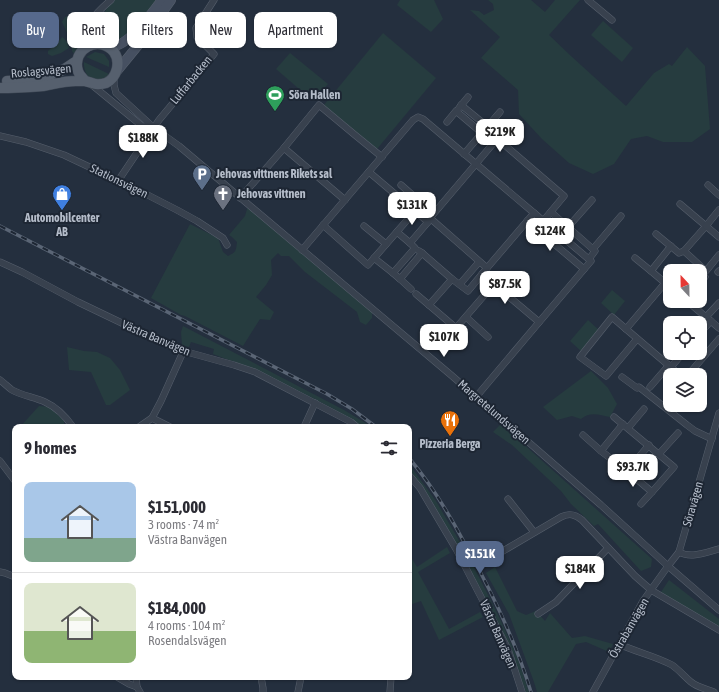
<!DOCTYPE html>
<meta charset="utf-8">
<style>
body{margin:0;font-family:"Asap Condensed",sans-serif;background:#f7f7f7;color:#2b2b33;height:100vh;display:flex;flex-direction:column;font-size:15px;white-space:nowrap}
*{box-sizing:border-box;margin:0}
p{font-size:13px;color:#7c7c81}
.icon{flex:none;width:22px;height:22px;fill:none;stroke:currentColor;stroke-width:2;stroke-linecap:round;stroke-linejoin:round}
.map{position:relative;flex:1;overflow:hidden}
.details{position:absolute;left:12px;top:424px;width:400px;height:256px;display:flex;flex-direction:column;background:#fff;border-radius:8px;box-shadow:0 1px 3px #0004}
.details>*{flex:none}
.banner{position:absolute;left:12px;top:12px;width:400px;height:36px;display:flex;gap:8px}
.needle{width:26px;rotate:338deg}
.fabs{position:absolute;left:663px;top:264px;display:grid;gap:8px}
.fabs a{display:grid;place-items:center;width:44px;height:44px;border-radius:8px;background:#fff;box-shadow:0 1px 3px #0004;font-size:20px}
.price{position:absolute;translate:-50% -34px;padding:0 9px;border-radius:8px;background:#fff;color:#222;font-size:13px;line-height:26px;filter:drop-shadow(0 1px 2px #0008)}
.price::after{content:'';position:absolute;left:50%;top:24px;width:12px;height:9px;margin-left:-6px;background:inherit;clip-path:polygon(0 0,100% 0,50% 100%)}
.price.selected{background:#56698c;color:#fff}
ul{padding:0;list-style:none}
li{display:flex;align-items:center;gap:12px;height:100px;padding:0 12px}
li+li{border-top:1px solid #e1e1e2}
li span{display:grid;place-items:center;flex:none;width:112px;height:80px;border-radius:8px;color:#555}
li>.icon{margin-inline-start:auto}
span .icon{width:48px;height:48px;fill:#fffc;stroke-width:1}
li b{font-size:17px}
h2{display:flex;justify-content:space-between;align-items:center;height:48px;padding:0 12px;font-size:17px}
.tag{padding:0 14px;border-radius:8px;background:#fff;box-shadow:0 1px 3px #0004;font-size:14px;line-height:36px}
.tag.selected{background:#56698c;color:#fff}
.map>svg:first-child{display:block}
.green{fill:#263c3f}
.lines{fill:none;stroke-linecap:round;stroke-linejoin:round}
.street-casing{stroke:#565f6c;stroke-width:7}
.secondary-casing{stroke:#565f6c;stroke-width:10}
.primary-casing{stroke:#414a57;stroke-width:11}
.street{stroke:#38414e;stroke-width:6}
.secondary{stroke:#465061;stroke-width:9}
.primary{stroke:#56606e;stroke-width:10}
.rail-casing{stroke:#5a6575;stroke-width:3.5}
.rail{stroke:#1d2633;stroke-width:2;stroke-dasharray:6;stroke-linecap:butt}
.labels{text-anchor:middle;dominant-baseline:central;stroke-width:4;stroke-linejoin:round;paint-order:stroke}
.street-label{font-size:12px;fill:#b4bcc9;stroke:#1d2633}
.poi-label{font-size:12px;font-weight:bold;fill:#b4bcc9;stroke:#1d2633;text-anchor:start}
</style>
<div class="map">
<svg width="719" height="692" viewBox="0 0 719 692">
<rect width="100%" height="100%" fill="#242f3e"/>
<g class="green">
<path d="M114,0H156C148,10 122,48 107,40C104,39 101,34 99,31L100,19L110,4Z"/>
<polygon points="400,0 434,0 443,19 431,32 397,5"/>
<polygon points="488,0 531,0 545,12 555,0 580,0 549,35 571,56 626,106 654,73 669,64 672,66 687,47 705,66 710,129 692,142 663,142 647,136 631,139 614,164 593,174 569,163 542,139 519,114 518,90 481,58 500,37 470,10 479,11 484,15 494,10 493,4"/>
<polygon points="71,15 77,15 81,18 80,45 74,54 72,51 72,43 62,22 65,17"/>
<polygon points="603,21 633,48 622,62 591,35"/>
<polygon points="383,33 436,78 377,149 324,105"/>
<path d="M62,37C66,39 68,44 69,48L61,53L52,56L48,54V51L57,43Z"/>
<polygon points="95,52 104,54 109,61 109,67 86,57"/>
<polygon points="290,53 328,84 313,101 276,69"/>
<path d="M84,62L109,74C107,76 106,78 104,79C92,86 83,73 84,62Z"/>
<path d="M248,207L372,312V318L366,325L360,322L357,312L305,272L289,256H281L278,253L271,260L272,275L266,285L256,297L274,312L270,320L260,319L243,346L185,316L181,315L151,298L190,224L218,238L223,252L228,256C236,252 236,251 237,242L232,237L229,235L245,216L247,209Z"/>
<polygon points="612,290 625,301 614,315 601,303"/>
<polygon points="588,320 600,331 582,352 570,341"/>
<polygon points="183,326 344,410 364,422 371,427 361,427 354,421 328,406 253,368 226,359 213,354 214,349 191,342 189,347 182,346 181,332"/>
<polygon points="67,347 84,351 97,352 110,358 120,370 130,390 110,405 106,405 91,372 69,370"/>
<path d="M591,371L608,388L617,404L610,417C600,415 590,411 581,419L572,416L557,420L543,407Z"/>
<polygon points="39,406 50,407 64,421 64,427 20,427"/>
<polygon points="501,424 652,559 651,567 641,571 598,524 594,526 571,504 561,491 512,445 493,432"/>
<polygon points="409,464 436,501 470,559 501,621 518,659 529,692 526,692 503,633 471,571 445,524 409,471"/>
<polygon points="447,547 450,553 418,572 449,629 480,612 483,617 439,640 421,601 412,604 409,600 409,554 417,567"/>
<polygon points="495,567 517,611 526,615 536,611 545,621 550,613 572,638 585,636 613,644 609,652 586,642 576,644 548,692 537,692 534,682 509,614 486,573"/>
<polygon points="669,580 719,619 719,627 668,598 661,592"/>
</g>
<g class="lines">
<defs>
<g id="street">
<polyline points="588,0 612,20"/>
<path d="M101,44C93,34 94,23 101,13"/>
<path d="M87,46C88,21 92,16 111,0"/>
<polyline points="114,76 114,85 116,93 154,128 179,146 217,178 451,375 601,505 668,566 719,610"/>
<polyline points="92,85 142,126 154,128"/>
<polyline points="461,105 488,127"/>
<polyline points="459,108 468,97"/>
<polyline points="447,122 456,111 482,133"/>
<polyline points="486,129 564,196 544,220"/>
<polyline points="0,136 26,142 64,155 136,189 177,210 197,221 223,238 227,245"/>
<polyline points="284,148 345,200"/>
<polyline points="464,154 500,112"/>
<polyline points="369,172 428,222"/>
<polyline points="118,181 159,120 214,54 197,37 196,28 214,0"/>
<polyline points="401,185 433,213"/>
<polyline points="708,185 719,195"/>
<polyline points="240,198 284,148 319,105 355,135 382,157"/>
<polyline points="680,204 706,226 684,251"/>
<polyline points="719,210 706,226 719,237"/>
<polyline points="551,212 595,251 589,259"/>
<polyline points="430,218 497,139"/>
<polyline points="527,221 584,269"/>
<polyline points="323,225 368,265 415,211"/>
<polyline points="364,226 386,244"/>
<polyline points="568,227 592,200"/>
<polyline points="397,232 410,243 428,222 430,218 487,268 468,291 452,279"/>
<polyline points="656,234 679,253 684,251 706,271 719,255"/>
<polyline points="593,249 621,216"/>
<polyline points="302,250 413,120 418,117 423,119 534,213"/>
<polyline points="374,258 393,273 415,248 410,243"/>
<polyline points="635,258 651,271 671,246"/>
<polyline points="0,262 22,272 78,302 176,349 234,365 255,372 351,422 357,427"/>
<polyline points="651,271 670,287"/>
<polyline points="693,271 694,270"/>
<polyline points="718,272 719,271"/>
<polyline points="393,273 400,279 422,253 419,251"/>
<polyline points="482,274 539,322"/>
<polyline points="400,279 411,289"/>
<polyline points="700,283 705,277"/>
<polyline points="460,284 479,262"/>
<polyline points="416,294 429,305 452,279 422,253"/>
<polyline points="687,301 719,328"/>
<polyline points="429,305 456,328 494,284"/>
<polyline points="466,317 488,337"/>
<polyline points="706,317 719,303"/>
<polyline points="626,329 680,375"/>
<polyline points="700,333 711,321"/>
<polyline points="637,339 606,376 580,357 612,317 626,329 665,283"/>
<polyline points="671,367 683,353"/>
<polyline points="688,375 719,339"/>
<polyline points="622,377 637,388 639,387 687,425 695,431 712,439"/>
<path d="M0,380C4,383 8,387 12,390C23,396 34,397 45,402C56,407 66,417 73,427"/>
<polyline points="650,387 669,365"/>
<polyline points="476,397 535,327 591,261 534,213 487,268"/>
<polyline points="676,407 678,405"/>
<polyline points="614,417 674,467 652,492"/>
<polyline points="152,418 170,427"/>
<polyline points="139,427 152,418 161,401 183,352"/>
<polyline points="304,427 315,403"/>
<polyline points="628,428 644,409"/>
<polyline points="583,435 601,451 623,424"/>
<polyline points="601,451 627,471 649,445"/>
<polyline points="659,454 678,433"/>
<polyline points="0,461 15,481"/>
<polyline points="627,471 652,492 641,504"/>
<polyline points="409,475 420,488 456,549 508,649 522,692"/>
<polyline points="508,499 534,532"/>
<path d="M679,552C691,559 707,552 719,549"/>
<path d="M486,561L561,517C569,513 575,514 582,520L635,576L651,590L719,630"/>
<polyline points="0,572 5,573 15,577"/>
<polyline points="538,614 556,602 608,548"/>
<path d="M619,644C636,652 655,656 672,665C679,670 684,676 691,682C697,687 706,689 714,692"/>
<polyline points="117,677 129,684 137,687 140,692"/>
<polyline points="136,677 137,687"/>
<polyline points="261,677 263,688 263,692"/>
<polyline points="298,692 301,677"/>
<polyline points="390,692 391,677"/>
<polyline points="593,692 643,601 668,566 679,552 719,413"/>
</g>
<g id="secondary">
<path d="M110,48C131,44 149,16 162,0"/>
<polyline points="117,71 144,38 171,0"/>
</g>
<g id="primary">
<path d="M7,81C24,81 43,78 58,72C65,70 71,64 77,61"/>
<path d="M0,88C14,88 29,87 43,86C54,84 65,81 76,81C79,81 82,81 85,81C94,83 96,86 106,83C117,78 121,62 114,52C99,34 71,49 78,71C79,75 83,78 85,81"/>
</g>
</defs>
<use href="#street" class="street-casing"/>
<use href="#secondary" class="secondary-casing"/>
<use href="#primary" class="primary-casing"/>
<use href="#street" class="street"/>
<use href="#secondary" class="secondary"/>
<use href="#primary" class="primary"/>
<defs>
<g id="rail">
<polyline points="0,226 327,394 352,409 376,427"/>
<path d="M409,458C431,484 448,512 464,542C491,590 515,639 531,692"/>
</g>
</defs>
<use href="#rail" class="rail-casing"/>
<use href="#rail" class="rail"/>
</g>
<defs>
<symbol id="stadium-pin" viewBox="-11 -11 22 30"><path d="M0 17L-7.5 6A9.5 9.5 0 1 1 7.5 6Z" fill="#2e9e5b" stroke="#1d2633"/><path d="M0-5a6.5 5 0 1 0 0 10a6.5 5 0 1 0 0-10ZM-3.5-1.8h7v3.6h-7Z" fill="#fff"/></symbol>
<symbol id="parking-pin" viewBox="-11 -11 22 30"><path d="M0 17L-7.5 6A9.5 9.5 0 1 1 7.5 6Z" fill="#5c6f8a" stroke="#1d2633"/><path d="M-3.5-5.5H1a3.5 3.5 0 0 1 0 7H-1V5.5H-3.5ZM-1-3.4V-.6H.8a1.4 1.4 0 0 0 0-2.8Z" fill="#fff"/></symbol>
<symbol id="shop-pin" viewBox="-11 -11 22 30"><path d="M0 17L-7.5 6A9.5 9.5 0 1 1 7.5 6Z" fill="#3f7fe0" stroke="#1d2633"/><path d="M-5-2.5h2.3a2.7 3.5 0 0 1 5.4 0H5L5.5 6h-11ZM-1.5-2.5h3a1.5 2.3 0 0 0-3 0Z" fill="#fff"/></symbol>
<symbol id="church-pin" viewBox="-11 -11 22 30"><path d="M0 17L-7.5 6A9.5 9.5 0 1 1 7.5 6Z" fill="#6b7280" stroke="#1d2633"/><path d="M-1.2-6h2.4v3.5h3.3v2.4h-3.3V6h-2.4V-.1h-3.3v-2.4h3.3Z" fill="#fff"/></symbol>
<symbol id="restaurant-pin" viewBox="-11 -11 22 30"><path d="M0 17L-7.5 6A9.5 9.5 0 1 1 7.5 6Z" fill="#e8710a" stroke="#1d2633"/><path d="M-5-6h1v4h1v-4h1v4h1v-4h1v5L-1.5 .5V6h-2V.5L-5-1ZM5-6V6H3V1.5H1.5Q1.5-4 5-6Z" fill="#fff"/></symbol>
</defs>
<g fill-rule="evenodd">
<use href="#stadium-pin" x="264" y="84" width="22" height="30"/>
<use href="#parking-pin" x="191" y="163" width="22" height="30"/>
<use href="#shop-pin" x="51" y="183" width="22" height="30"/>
<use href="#church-pin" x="212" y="183" width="22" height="30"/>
<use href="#restaurant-pin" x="439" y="409" width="22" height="30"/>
</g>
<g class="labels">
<g class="street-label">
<text transform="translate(41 71) rotate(-5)">Roslagsvägen</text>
<text transform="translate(191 80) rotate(-51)">Luffarbacken</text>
<text transform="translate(119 181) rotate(26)">Stationsvägen</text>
<text transform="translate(156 338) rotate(23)">Västra Banvägen</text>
<text transform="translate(494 412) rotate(41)">Margretelundsvägen</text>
<text transform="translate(693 504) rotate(-74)">Söravägen</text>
<text transform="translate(629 628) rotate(-60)">Östrabanvägen</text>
<text transform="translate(498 634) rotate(66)">Västra Banvägen</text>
</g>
<g class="poi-label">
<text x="289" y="95">Söra Hallen</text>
<text x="216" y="174">Jehovas vittnens Rikets sal</text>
<text x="237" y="194">Jehovas vittnen</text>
<text x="62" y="218" text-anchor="middle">Automobilcenter<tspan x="62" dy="14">AB</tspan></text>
<text x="450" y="444" text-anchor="middle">Pizzeria Berga</text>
</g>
</g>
</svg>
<div class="fabs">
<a><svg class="needle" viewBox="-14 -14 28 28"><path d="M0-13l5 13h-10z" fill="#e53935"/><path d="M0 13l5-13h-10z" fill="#7c7c81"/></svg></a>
<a><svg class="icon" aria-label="locate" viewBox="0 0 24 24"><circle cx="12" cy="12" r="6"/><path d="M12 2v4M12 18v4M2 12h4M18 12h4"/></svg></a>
<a><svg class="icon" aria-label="layers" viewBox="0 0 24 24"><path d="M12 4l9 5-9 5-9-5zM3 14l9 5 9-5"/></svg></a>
</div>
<b class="price" style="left:500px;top:153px">$219K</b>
<b class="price" style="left:143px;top:159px">$188K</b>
<b class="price" style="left:412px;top:226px">$131K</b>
<b class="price" style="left:550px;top:252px">$124K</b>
<b class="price" style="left:505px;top:305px">$87.5K</b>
<b class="price" style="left:444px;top:358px">$107K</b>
<b class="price" style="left:633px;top:488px">$93.7K</b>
<b class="price selected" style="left:480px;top:575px">$151K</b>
<b class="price" style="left:580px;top:590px">$184K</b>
<div class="banner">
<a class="tag selected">Buy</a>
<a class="tag">Rent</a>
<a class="tag">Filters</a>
<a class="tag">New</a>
<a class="tag">Apartment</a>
</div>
<section class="details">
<h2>9 homes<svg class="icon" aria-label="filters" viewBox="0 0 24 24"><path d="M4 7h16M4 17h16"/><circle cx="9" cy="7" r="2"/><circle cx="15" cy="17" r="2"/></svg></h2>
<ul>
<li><span style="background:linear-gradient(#a9c7e8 70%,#7fa58c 0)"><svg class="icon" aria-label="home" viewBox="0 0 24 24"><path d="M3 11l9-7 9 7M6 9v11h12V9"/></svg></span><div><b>$151,000</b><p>3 rooms · 74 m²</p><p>Västra Banvägen</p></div></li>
<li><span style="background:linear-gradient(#dfe7d0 60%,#8fb573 0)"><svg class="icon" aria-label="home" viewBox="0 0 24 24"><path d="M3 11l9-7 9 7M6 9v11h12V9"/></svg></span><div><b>$184,000</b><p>4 rooms · 104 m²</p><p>Rosendalsvägen</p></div></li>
</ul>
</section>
</div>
